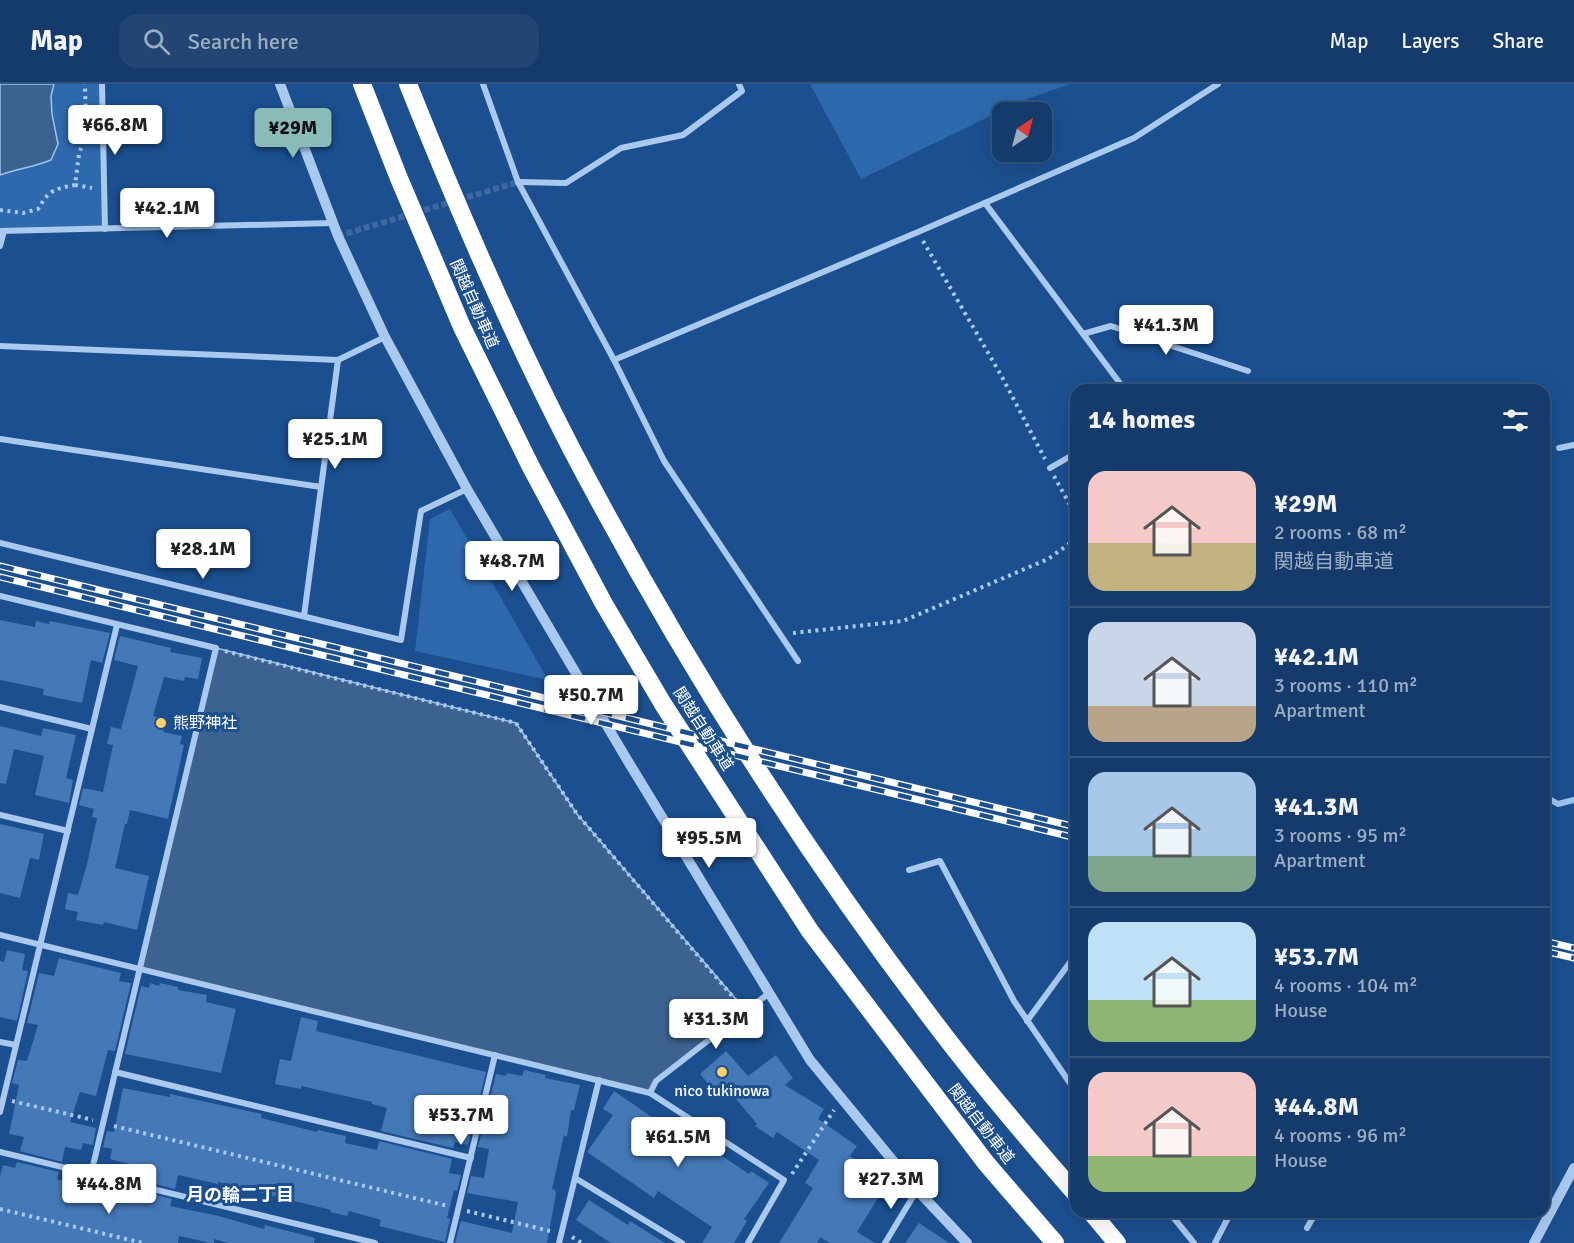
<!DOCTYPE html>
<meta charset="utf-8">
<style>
body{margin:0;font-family:Signika,"Noto Sans JP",sans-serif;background:#214673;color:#f1f3f6;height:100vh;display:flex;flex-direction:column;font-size:22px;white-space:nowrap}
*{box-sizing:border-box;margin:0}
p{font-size:20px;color:#9dadc1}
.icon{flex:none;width:33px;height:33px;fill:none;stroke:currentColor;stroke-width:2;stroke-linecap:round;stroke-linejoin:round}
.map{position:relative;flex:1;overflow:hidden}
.details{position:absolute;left:1070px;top:300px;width:480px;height:834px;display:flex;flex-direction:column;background:#143b6b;border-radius:18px;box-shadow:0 6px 24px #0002,0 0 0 2px #33557e}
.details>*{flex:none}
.needle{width:39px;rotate:36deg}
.controls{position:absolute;left:992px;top:18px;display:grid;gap:12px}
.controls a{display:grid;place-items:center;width:60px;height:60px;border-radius:12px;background:#143b6b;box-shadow:0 6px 24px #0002,0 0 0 2px #33557e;font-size:30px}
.price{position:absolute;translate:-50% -51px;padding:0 14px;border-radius:6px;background:#fff;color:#222;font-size:20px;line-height:39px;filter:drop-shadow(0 2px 3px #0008)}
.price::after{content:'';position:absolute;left:50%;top:36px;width:18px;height:14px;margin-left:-9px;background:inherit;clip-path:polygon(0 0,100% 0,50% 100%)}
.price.active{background:#8bbbb9;color:#111}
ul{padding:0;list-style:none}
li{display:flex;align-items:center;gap:18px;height:150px;padding:0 18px}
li+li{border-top:2px solid #33557e}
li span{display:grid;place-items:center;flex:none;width:168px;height:120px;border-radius:18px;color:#555}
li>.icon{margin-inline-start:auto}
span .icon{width:72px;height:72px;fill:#fffc;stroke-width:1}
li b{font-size:26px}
h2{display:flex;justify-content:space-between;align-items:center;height:72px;padding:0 18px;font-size:26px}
header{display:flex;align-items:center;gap:36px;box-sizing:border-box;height:84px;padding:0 30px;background:#143b6b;border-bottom:2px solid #33557e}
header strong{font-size:28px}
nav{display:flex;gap:33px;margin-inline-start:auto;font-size:21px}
.search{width:420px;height:54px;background:#214673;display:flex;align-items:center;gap:15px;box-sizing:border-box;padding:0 21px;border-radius:18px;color:#9dadc1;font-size:22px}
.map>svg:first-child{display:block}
.green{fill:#2e69ad}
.water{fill:#3c6290;stroke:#9cc4f0;stroke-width:1.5}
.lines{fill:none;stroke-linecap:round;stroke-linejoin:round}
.stream{stroke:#9cc4f0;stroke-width:6}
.building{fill:#4478b7}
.minor-tunnel{stroke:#3d69a0;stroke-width:6;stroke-dasharray:6 3;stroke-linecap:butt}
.path{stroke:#a9c9ee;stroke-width:4;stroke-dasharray:3 4.5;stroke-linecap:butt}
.minor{stroke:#a9c9ee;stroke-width:6}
.tertiary{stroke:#a9c9ee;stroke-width:10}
.motorway{stroke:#fff;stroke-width:18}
.rail-casing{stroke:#fff;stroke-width:7}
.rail{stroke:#1b4f8f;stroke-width:4.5;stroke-dasharray:14;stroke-linecap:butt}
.poi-dot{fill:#ffd166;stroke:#1b4f8f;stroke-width:2}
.labels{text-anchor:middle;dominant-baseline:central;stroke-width:6;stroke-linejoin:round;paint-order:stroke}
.street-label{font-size:16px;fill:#fff;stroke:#1b4f8f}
.poi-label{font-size:16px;fill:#fff;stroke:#1b4f8f;text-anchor:start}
.neighbourhood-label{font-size:18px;font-weight:bold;fill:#fff;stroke:#1b4f8f}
</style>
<header>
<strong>Map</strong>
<div class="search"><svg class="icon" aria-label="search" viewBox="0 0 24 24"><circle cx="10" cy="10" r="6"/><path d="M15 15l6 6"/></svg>Search here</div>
<nav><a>Map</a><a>Layers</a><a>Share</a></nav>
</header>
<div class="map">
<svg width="1574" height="1159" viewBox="0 0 1574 1159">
<rect width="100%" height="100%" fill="#1b4f8f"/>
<g class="green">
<polygon points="0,0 102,0 105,145 0,147"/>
<polygon points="810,0 1070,0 1019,18 861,95"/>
<polygon points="450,425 548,596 415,567 430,435"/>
</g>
<g class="water">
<path d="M0,0H54L51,12L52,30L58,60L51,76C34,83 17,85 0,91Z"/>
<polygon points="216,564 516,639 577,730 746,927 656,997 650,1009 140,885"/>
</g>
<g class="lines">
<polyline class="stream" points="1544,712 1558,720 1574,716"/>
</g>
<g class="building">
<polygon points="0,536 35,543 36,537 49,540 50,537 110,549 102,579 91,576 82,619 43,611 44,605 0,596"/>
<polygon points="120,552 171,564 170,568 202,574 198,595 185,593 184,597 164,593 153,632 167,636 163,648 182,652 180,660 184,661 168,735 130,726 127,740 125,740 115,784 149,792 137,846 104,838 103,841 76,836 78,828 65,825 68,809 78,811 87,780 97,734 92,733 94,725 79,721 83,704 103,708 113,661 107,660 111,643 121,645 138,582 114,576"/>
<polygon points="0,642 41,652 43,644 76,651 66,694 73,696 69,719 35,711 44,672 14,665 6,700 0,699"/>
<polygon points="0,740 44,750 39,776 30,774 20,814 0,809"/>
<polygon points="7,866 25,870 22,886 28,887 17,937 0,933 0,877 4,878"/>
<polygon points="59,874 121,889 119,897 131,899 115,967 108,966 96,1012 80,1008 70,1038 96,1044 93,1061 83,1059 81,1066 65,1063 62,1078 20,1067 24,1053 9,1050 19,1001 12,999 18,976 27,977 38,941 27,939 39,889 54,892"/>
<polygon points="150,899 159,902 160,899 178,903 178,906 207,911 206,918 236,925 221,989 125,970 141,902 149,904"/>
<polygon points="301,933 318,937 316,947 486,988 468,1061 455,1058 453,1064 381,1047 387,1024 372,1020 372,1018 301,1002 301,1005 275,1000 280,975 291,977"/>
<polygon points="726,967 748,992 776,971 793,994 785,1001 824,1025 818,1035 857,1062 850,1072 889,1096 857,1148 875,1159 830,1159 820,1153 817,1159 779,1159 813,1104 805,1099 819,1076 777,1048 773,1054 755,1042 757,1040 725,1002 716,1009 700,990"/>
<polygon points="524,986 546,991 545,994 580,1001 574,1026 571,1026 567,1053 564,1051 552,1105 555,1106 556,1110 547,1159 455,1159 461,1137 512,1149 518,1118 467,1109 471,1092 484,1094 489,1065 478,1063 496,990 506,992 507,989 522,992"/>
<polygon points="123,1004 170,1013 170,1010 262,1030 261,1034 317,1048 318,1046 346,1052 345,1059 377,1066 379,1057 452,1075 449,1089 461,1091 457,1107 454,1106 447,1134 450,1135 445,1158 379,1142 381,1136 349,1127 347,1132 330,1128 331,1126 218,1098 218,1100 178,1091 175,1105 126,1093 129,1080 110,1075 112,1065 103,1063 107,1047 114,1048"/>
<polygon points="614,1007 671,1046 678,1035 698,1049 696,1052 721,1067 719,1070 749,1090 751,1087 769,1099 744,1135 747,1137 734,1159 702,1159 712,1143 658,1107 654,1114 587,1068 613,1031 603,1025"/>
<polygon points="17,1078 59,1088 57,1095 123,1109 124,1103 172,1115 170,1122 219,1132 264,1145 265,1141 315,1154 314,1159 228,1159 214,1155 214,1159 211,1159 179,1152 178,1159 0,1159 0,1092 3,1081 15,1084"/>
<polygon points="589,1116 628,1141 630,1137 665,1159 611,1159 576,1136"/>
<polygon points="919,1139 949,1159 905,1159"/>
</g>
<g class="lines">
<polyline class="minor-tunnel" points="338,152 518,98"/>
<g class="path">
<polyline points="75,101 92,104"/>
<path d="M0,126L23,129L38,125C49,106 54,105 75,101L79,70L86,49L85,0"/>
<polyline points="923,157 1001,291 1045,375"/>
<polyline points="1054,392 1076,432"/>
<polyline points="793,549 903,537 1048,475 1076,455"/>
<polyline points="225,567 516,639 577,730 739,920"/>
<polyline points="12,1017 93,1036"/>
<polyline points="114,1042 448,1122"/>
<polyline points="792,1090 834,1026"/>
<polyline points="0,1125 143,1159"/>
<polyline points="467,1127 550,1147"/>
<polyline points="572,1153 582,1159"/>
</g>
<g class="minor">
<polyline points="102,0 105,145"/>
<polyline points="483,0 518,98 614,276 664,377 798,577"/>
<polyline points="518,98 566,99 621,64 683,51 742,7 739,0"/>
<polyline points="985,119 1125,306"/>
<polyline points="0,147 333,139"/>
<polyline points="0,162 4,147"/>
<polyline points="1083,250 1111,242 1248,287"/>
<polyline points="0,262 338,276"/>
<polyline points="614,276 918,148 1134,54 1218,0"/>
<polyline points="0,355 321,403"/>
<polyline points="1559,364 1574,361"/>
<polyline points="1050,384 1076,369"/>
<polyline points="0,459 401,556 421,427 467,405"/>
<polyline points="0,512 216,564 91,1090"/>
<polyline points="304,532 338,276 385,253"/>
<polyline points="0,623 92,645"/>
<polyline points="0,731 68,747"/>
<polyline points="909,786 940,777 1014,917 1076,1008"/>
<polyline points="0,851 650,1009 784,1096 748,1159"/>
<polyline points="1027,937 1076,870"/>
<polyline points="0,958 16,961"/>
<polyline points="115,988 471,1074"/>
<polyline points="650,1009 656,997 768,910"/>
<polyline points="0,1028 117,541"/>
<polyline points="0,1068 375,1159"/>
<polyline points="575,1094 682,1159"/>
<polyline points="1169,1128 1194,1159"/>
<polyline points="1307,1144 1316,1128"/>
<polyline points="450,1159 495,971"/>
<polyline points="559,1159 599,996"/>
<polyline points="885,1159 917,1106"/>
<polyline points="1215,1159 1231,1128"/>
</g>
<g class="tertiary">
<polyline points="280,0 338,152 385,253 467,405 626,674 810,976 917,1106 967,1159"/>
<polyline points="1534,1159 1574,1084"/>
</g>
<g class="motorway">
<polyline points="362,0 398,92 462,243 531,383 604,520 663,620 810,847 986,1079 1055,1159"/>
<path d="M408,0C457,123 510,246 571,364C681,574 809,777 954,964C993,1014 1034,1062 1076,1110"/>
<polyline points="1091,1128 1117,1159"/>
</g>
<defs>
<g id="rail">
<polyline points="0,482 1076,743"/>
<polyline points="0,493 1076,754"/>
<polyline points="1544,857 1574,864"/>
<polyline points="1544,867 1574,874"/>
</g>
</defs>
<use href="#rail" class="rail-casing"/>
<use href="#rail" class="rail"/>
</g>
<g class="poi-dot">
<circle cx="161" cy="639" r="6"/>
<circle cx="722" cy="988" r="6"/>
</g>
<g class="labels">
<g class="street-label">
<text transform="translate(474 220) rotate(66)">関越自動車道</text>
<text transform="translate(703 645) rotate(57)">関越自動車道</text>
<text transform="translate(981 1040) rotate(52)">関越自動車道</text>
</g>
<g class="poi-label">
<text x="173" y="639">熊野神社</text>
<text x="722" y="1007" text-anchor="middle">nico tukinowa</text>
</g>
<g class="neighbourhood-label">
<text x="240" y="1111">月の輪二丁目</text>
</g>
</g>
</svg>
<div class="controls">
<a><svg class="needle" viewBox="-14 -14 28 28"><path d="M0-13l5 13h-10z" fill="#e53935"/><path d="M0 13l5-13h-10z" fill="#9dadc1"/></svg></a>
</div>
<b class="price" style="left:115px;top:72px">¥66.8M</b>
<b class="price active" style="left:293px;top:75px">¥29M</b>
<b class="price" style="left:167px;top:155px">¥42.1M</b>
<b class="price" style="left:1166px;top:272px">¥41.3M</b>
<b class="price" style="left:335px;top:386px">¥25.1M</b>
<b class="price" style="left:203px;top:496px">¥28.1M</b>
<b class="price" style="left:512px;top:508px">¥48.7M</b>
<b class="price" style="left:591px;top:642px">¥50.7M</b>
<b class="price" style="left:709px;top:785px">¥95.5M</b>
<b class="price" style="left:716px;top:966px">¥31.3M</b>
<b class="price" style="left:461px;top:1062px">¥53.7M</b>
<b class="price" style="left:678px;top:1084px">¥61.5M</b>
<b class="price" style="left:891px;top:1126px">¥27.3M</b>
<b class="price" style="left:109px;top:1131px">¥44.8M</b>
<section class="details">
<h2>14 homes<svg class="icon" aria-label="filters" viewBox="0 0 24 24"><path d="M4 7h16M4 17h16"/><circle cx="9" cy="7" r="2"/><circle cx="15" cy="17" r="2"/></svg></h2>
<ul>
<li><span style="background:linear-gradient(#f6c9c9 60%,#c2b280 0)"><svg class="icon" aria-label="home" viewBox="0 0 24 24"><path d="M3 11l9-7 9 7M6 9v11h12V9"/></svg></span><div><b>¥29M</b><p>2 rooms · 68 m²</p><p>関越自動車道</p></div></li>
<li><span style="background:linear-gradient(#c9d6e8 70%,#b9a48a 0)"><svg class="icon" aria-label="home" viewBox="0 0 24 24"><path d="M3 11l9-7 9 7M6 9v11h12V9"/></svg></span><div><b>¥42.1M</b><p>3 rooms · 110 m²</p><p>Apartment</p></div></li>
<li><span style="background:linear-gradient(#a9c7e8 70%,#7fa58c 0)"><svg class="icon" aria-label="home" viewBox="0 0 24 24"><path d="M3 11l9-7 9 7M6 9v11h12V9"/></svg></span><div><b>¥41.3M</b><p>3 rooms · 95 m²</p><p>Apartment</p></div></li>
<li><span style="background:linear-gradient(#bfe0f5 65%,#8fb573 0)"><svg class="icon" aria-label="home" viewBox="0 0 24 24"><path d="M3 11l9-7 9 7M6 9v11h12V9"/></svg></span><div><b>¥53.7M</b><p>4 rooms · 104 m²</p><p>House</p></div></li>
<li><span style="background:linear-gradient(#f6c9c9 70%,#8fb573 0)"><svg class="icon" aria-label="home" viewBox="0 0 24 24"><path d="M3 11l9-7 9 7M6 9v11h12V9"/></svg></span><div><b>¥44.8M</b><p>4 rooms · 96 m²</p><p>House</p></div></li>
</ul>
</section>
</div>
